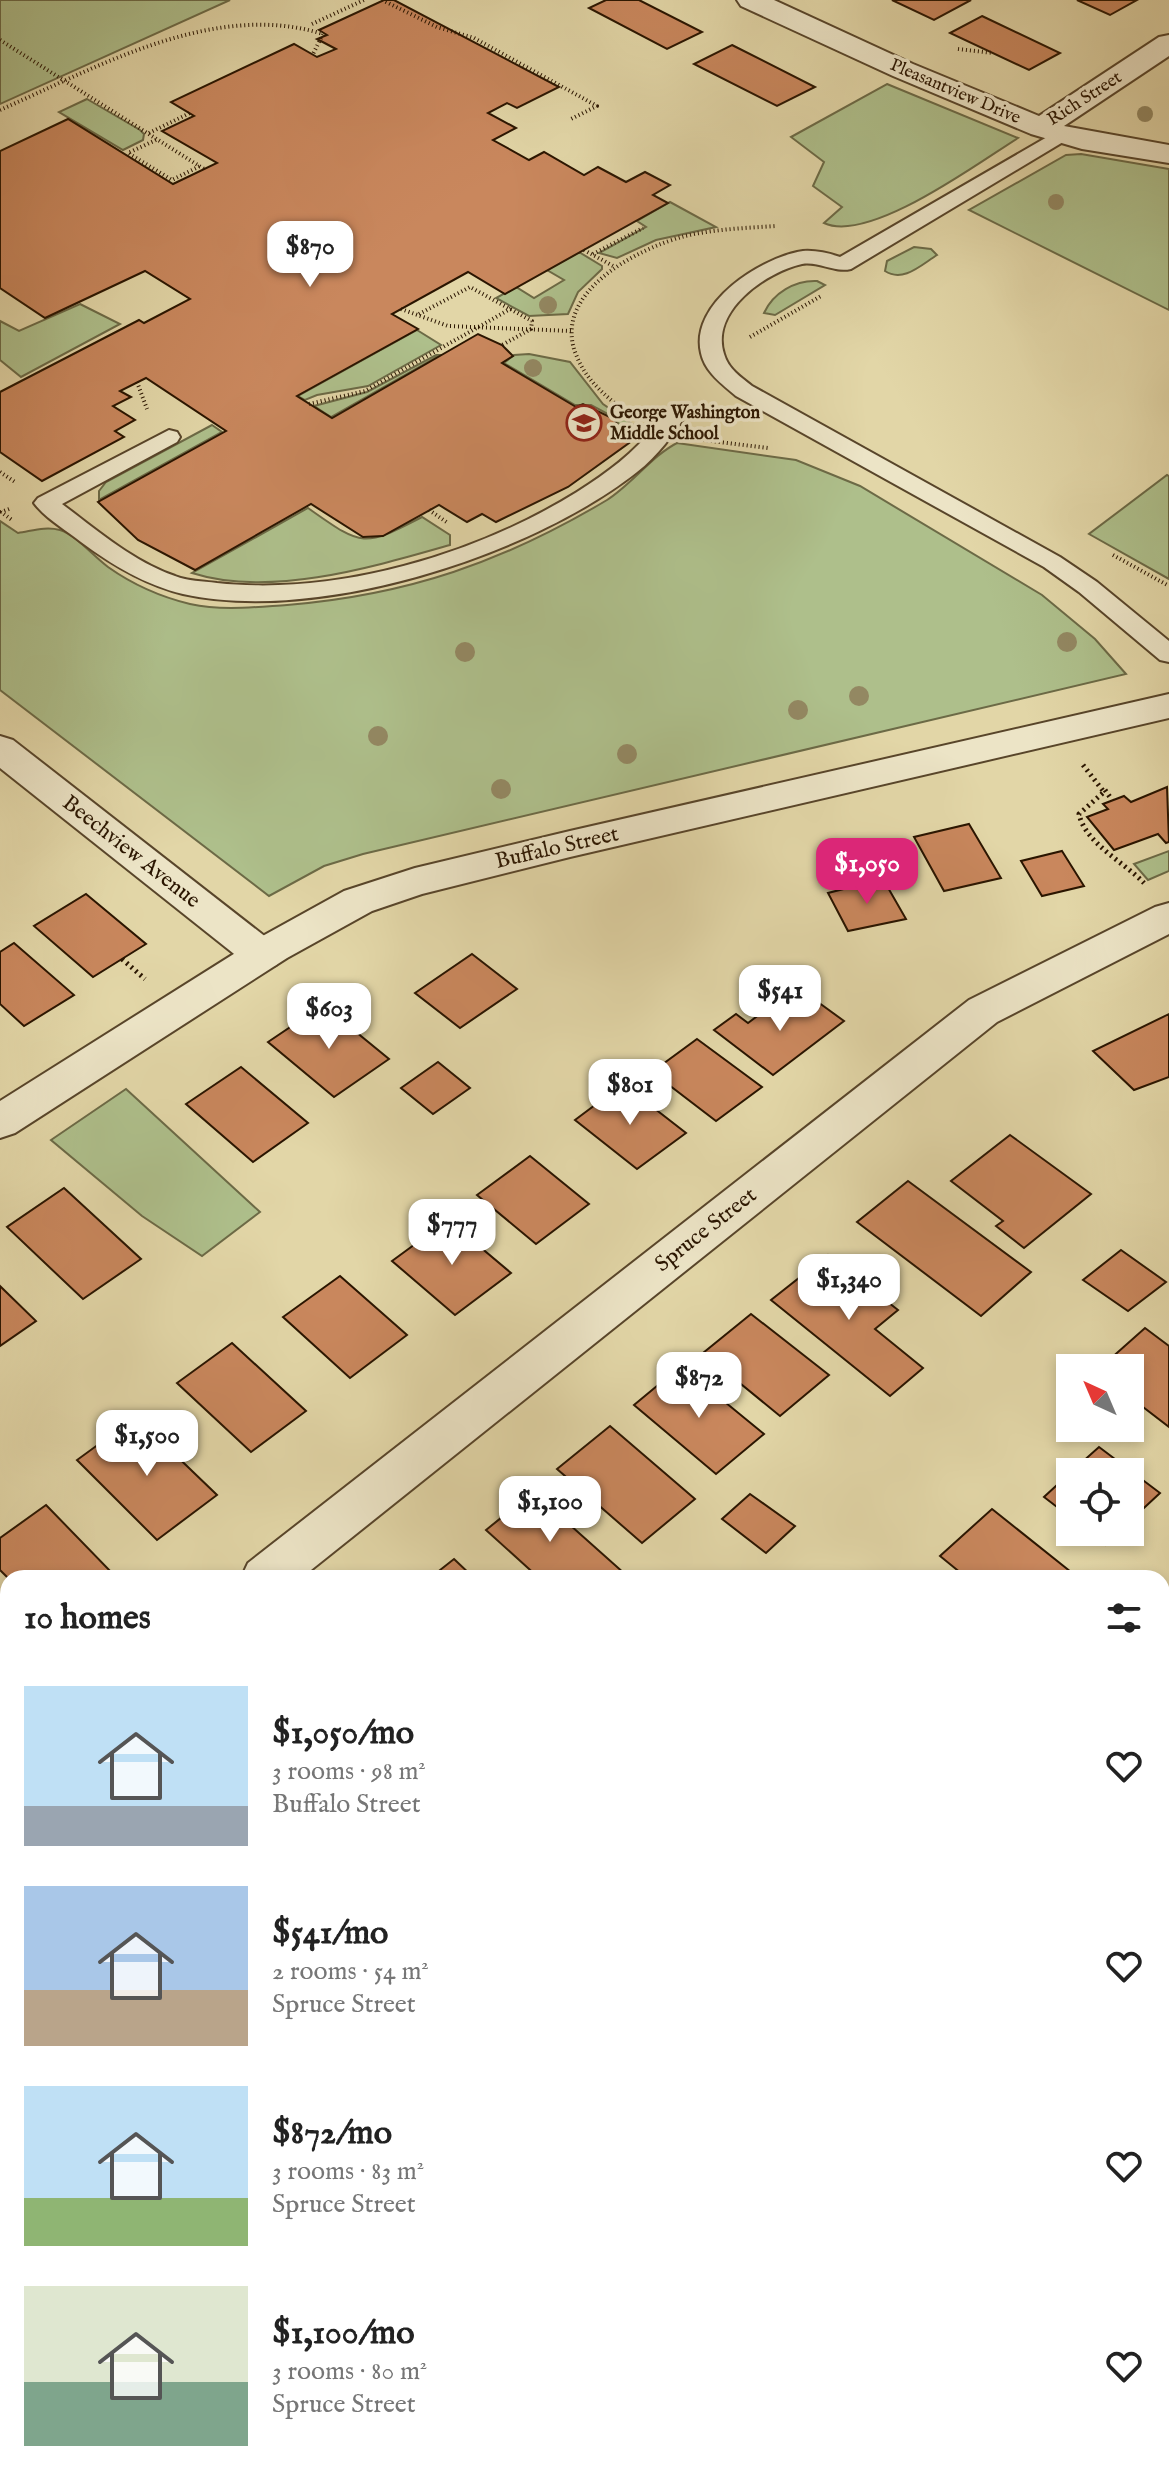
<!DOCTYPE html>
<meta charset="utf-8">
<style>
body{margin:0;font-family:"IM FELL English",serif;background:#f6f6f6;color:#222;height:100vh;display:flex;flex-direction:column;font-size:30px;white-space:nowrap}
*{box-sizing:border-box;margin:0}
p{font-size:26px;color:#767676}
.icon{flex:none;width:44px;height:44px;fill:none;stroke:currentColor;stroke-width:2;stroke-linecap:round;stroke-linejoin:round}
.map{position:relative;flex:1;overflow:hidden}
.sheet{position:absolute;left:0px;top:1570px;width:1170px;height:914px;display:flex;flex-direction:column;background:#fff;border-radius:24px 24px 0 0;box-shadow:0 4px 12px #0003}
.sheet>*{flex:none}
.needle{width:52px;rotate:316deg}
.controls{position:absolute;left:1056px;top:1354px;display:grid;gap:16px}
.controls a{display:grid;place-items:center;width:88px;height:88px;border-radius:0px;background:#fff;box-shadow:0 4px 12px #0003;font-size:40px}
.price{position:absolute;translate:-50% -68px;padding:0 18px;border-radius:16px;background:#fff;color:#222;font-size:26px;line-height:52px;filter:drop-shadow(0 2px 4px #0008)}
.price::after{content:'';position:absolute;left:50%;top:48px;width:24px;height:18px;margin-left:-12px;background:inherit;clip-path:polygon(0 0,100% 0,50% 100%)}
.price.active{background:#db2777;color:#fff}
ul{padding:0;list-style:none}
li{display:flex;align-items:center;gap:24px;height:200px;padding:0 24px}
li span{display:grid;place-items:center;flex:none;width:224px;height:160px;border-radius:0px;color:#555}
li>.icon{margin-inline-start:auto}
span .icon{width:96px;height:96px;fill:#fffc;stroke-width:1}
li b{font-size:34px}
h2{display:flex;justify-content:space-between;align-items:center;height:96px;padding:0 24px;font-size:34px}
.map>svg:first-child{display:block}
.green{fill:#aebf8b;stroke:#6c6a46;stroke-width:2}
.building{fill:#c9875d;stroke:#2a1500;stroke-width:2}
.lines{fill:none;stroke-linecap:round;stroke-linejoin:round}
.service-casing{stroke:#58452a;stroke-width:4}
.minor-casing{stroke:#58452a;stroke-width:4}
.tertiary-casing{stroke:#58452a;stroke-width:4}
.path-far1{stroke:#2a1500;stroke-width:4;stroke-dasharray:1 3;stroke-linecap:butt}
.path{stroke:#2a1500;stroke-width:5;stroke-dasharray:2 4;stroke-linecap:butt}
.service{fill:#ece4c6;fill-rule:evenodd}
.minor{fill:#ece4c6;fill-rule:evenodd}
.tertiary{fill:#ece4c6;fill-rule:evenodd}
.tree{fill:#938862}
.labels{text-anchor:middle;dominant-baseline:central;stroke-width:7;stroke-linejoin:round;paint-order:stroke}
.far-street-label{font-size:18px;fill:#2a1500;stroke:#ece4c6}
.far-poi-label{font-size:18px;font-weight:bold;fill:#2a1500;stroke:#ece4c6;text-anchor:start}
.street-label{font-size:22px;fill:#2a1500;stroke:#ece4c6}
</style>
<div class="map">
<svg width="1169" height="2483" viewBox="0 0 1169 2483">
<rect width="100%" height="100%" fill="#e2d6a7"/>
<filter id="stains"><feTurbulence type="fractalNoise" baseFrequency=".0025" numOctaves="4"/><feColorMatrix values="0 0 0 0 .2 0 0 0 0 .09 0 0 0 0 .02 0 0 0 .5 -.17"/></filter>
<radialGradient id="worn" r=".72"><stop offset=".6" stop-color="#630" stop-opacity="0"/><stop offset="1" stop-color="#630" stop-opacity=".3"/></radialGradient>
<g class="green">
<polygon points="0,0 230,0 0,104"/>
<path d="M887,84L1018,138C978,163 869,244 824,223L842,207L813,186L824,162L791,137Z"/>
<polygon points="87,99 140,130 144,134 143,140 123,150 59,112"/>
<polygon points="1081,154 1169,169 1169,310 969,210 1066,155"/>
<polygon points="670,202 716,227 656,240 617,258 599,253 646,227 637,221"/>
<path d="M914,247L931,249L937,255C921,265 903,283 885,271L887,261Z"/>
<polygon points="579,252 602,266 602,269 578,292 568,314 529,316 496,298 516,287 534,298 564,280 547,270"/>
<path d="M817,281L825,285L775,315L764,313C773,293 795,280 817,281Z"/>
<polygon points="80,304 120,324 21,377 0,360 0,321 19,331"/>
<polygon points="417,330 441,345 368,386 317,395 305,400 298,396"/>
<polygon points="529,354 570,362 603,404 638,428 634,437 617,434 621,431 618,428 620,425 608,414 591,405 575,405 504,363 514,355"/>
<polygon points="436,355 440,355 331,417 314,406 367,392"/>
<polygon points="212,425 222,432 99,500 99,491 106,482"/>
<path d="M677,443L796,460L860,486L1042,595L1095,639L1126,674L363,854L324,866L269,896L0,690V521L18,533C32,531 45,526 60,530C76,535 93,556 108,567C132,584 161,597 190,604C222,611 255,607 287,605C408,595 503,562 607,500C631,485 653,455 677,443Z"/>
<polygon points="1167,475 1169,476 1169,579 1089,534"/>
<path d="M308,508C362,546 362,548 422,517L450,535V545C373,567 270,598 192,573Z"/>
<polygon points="1169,851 1169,871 1148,880 1134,864"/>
<polygon points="126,1089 260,1212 202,1256 142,1216 51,1140"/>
</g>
<g class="building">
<polygon points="384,0 394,0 559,87 517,108 507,103 488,113 516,128 493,140 529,160 544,152 584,175 598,167 626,182 645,172 670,185 653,195 668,203 505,294 468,272 392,314 418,329 297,396 332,418 478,334 502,345 513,356 502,363 576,407 583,404 614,419 620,430 614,434 629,443 568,487 496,522 482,514 467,522 439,505 383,536 363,537 311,504 195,570 138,540 98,502 226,431 146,378 120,391 131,397 113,406 135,420 115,431 124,437 42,481 0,452 0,392 139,320 144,323 190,299 145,271 45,318 0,288 0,151 68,119 173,184 217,163 162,131 194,116 171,102 294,44 317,57 336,49 317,39 327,35 319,30"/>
<polygon points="606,0 639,0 702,32 667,49 589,8"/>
<polygon points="892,0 971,0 934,20"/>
<polygon points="1077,0 1137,0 1110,15"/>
<polygon points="982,16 1060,53 1029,70 950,33"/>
<polygon points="732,45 815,87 777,106 694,64"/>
<polygon points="1167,787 1169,842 1166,843 1158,834 1114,850 1087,817 1108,809 1103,804 1124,796 1131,802"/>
<polygon points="969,824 1001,878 944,891 914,837"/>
<polygon points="1062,851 1084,886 1042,896 1021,861"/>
<polygon points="883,879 906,919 848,931 828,893"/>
<polygon points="86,894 146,944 93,977 34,926"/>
<polygon points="14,943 74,995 24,1026 0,1004 0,952"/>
<polygon points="472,954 517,989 460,1028 415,993"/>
<polygon points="811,997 844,1021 773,1075 714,1030 736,1014 748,1023 776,1002 791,1012"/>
<polygon points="323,1005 389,1059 334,1097 268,1042"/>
<polygon points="1169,1014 1169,1077 1134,1090 1093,1051"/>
<polygon points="697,1039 762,1087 716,1121 652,1072"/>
<polygon points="438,1062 470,1088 433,1114 401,1088"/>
<polygon points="241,1067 308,1123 253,1162 186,1104"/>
<polygon points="623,1084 686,1133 637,1169 575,1120"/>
<polygon points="1010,1135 1091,1194 1024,1248 996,1226 1003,1221 951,1181"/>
<polygon points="530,1156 589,1204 536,1244 477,1195"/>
<polygon points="908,1181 1031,1272 981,1316 857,1222"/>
<polygon points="64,1188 141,1259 83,1299 7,1227"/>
<polygon points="448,1220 511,1273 455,1315 392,1261"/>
<polygon points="1121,1250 1166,1282 1128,1311 1083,1280"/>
<polygon points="828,1255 898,1310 875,1329 923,1368 890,1396 771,1300"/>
<polygon points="340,1276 407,1335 350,1378 283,1317"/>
<polygon points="0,1286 36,1321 0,1346"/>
<polygon points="751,1314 829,1375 780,1416 703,1353"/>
<polygon points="1145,1328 1169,1346 1169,1427 1130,1397 1130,1368 1100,1368"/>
<polygon points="232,1343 306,1411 251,1452 177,1383"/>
<polygon points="681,1366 764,1434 716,1474 634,1405"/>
<polygon points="136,1417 217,1495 157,1540 77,1460"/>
<polygon points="610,1426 695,1499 642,1543 557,1469"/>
<polygon points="1099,1447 1160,1493 1130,1521 1130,1472 1071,1472"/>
<polygon points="1070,1473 1070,1517 1044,1497"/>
<polygon points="533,1492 625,1574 621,1578 539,1578 486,1530"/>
<polygon points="750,1494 795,1526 766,1553 722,1519"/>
<polygon points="46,1505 115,1576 8,1578 0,1570 0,1538"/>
<polygon points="992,1509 1071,1572 1064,1578 967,1578 940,1556"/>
<polygon points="1089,1532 1119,1532 1105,1545"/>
<polygon points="454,1559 474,1578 430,1578"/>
<polygon points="1162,1824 1169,1830 1169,1943 1162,1937"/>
<polygon points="8,1943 8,2032 0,2022 0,1950"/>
<polygon points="0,2072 8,2082 8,2093 0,2099"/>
<polygon points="0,2230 8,2239 8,2328 5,2330 0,2324"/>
<polygon points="1162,2403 1169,2410 1169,2483 1140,2483 1133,2476 1162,2476"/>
<polygon points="8,2416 8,2476 126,2476 132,2483 9,2483 0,2471 0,2423"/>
<polygon points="587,2476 709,2476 715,2483 594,2483"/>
<polygon points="1018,2476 1055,2476 1062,2483 1012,2483"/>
</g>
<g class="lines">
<defs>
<g id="service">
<path d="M1061,129L1068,131L1071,135L1068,139L851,269C834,273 819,261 802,264C766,272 710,311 724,354C728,369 741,377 752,386L1060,557L1097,582L1169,641V662L1160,660L1079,592L1044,567L736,396C722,384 705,372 701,353C689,303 762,257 803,251C816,250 828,253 840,257Z"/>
<path d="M677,405L685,407L688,412C674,433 658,456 637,472C530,556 319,624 183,594C145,585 112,565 81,542C66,530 45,518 34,503L38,498L169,430L177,432L180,437L177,442L62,504C97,530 132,561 175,576C188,581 202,581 217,583C337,596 475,555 577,492C607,473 634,453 656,425C662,417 666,408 677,405Z"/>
</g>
<g id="minor">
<polygon points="737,0 774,0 913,64 1039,116 1159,37 1169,35 1169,56 1064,126 1169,145 1169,163 1082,149 1031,134 893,76 741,6"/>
<polygon points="0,736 13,740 276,945 282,955 276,965 262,969 248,965 0,768"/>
<polygon points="1169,903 1169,934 997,1022 301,1578 241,1578 248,1563 969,1000 1155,907"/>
<polygon points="1169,1615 1169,1663 1162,1666 1162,1618"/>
<polygon points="8,1758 8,1807 0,1810 0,1761"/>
<polygon points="276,2476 341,2476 338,2483 273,2483"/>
</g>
<polygon id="tertiary" points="1169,694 1169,718 570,857 422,894 372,911 287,958 15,1133 0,1138 0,1101 259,938 344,891 415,868 570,831"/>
</defs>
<use href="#service" class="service-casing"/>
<use href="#minor" class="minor-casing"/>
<use href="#tertiary" class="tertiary-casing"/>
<g class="path-far1">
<polyline points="382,0 437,27 474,38 597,106 571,119"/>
<polyline points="312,24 364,0"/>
<polyline points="0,40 204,169"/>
<polyline points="958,49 993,53"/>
<path d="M0,110C98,67 214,0 323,34L313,54"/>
<polyline points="149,133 190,113"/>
<polyline points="156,140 128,153 172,180 200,166"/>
<polyline points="584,250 615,267"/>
<polyline points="593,254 643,228"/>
<polyline points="401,309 448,326 571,331"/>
<polyline points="419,314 470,287 532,321 531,329 502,345"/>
<polyline points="750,337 821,296"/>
<polyline points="137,382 147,409"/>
<polyline points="309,404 365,391 512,308"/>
<path d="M630,415C609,399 587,382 577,357C549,294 636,249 685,236C715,229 746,228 776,226"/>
<polyline points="703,440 768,448"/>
<polyline points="0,472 15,482"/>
<polyline points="9,509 1,512 12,520"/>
<polyline points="429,510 448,523"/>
<polyline points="1113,555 1169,586"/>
</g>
<g class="path">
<path d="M1083,765L1104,792L1079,814C1085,843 1125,863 1144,883"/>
<polyline points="1105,790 1112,800"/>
<polyline points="122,959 145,979"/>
</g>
<use href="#service" class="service"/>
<use href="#minor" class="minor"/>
<use href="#tertiary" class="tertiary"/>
</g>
<g class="tree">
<circle cx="1145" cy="114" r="8"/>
<circle cx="1056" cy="202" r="8"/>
<circle cx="548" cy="305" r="9"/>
<circle cx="533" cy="368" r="9"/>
<circle cx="1067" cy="642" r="10"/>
<circle cx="465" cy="652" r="10"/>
<circle cx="859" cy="696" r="10"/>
<circle cx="798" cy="710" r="10"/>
<circle cx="378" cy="736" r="10"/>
<circle cx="627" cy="754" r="10"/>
<circle cx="501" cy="789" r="10"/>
</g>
<defs>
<symbol id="school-ring" viewBox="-11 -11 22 22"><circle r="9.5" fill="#ece4c6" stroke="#8f2418" stroke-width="1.5"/><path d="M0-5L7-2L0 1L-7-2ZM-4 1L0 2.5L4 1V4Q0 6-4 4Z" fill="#8f2418"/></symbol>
</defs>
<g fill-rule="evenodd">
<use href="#school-ring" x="564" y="403" width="40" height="40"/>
</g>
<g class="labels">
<g class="far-street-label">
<text transform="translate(955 92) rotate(23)">Pleasantview Drive</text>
<text transform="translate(1085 99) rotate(-33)">Rich Street</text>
</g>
<g class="far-poi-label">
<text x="610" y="413">George Washington<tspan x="610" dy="21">Middle School</tspan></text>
</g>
<g class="street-label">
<text transform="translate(557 848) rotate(-13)">Buffalo Street</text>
<text transform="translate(131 852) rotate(38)">Beechview Avenue</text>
<text transform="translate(706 1230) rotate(-38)">Spruce Street</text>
</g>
</g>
<rect width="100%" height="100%" filter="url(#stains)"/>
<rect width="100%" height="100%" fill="url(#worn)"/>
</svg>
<div class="controls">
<a><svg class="needle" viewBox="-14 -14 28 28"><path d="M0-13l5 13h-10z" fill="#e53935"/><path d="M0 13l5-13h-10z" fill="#767676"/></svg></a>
<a><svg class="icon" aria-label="locate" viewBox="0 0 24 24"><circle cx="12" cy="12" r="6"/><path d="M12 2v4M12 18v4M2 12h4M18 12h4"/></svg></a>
</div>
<b class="price" style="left:310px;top:289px">$870</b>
<b class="price active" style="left:867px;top:906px">$1,050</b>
<b class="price" style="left:780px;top:1033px">$541</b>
<b class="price" style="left:329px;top:1051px">$603</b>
<b class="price" style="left:630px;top:1127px">$801</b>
<b class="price" style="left:452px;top:1267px">$777</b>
<b class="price" style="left:849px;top:1322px">$1,340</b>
<b class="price" style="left:699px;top:1420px">$872</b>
<b class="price" style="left:147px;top:1478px">$1,500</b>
<b class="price" style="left:550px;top:1544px">$1,100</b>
<section class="sheet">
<h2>10 homes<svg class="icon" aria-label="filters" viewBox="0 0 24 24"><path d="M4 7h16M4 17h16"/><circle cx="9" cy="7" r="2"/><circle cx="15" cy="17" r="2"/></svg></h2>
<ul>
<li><span style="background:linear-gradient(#bfe0f5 75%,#9aa5b1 0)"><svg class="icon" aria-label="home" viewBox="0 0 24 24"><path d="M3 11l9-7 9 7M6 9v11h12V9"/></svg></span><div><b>$1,050/mo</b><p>3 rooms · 98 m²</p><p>Buffalo Street</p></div><svg class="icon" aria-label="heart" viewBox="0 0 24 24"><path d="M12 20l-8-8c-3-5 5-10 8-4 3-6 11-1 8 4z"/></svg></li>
<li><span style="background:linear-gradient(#a9c7e8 65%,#b9a48a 0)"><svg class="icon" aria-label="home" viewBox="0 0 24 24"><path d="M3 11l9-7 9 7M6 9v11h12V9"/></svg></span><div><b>$541/mo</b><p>2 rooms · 54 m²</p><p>Spruce Street</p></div><svg class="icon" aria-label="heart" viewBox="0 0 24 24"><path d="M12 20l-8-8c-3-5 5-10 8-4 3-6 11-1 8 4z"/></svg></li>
<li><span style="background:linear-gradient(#bfe0f5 70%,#8fb573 0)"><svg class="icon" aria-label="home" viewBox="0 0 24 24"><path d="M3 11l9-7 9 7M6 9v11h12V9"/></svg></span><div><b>$872/mo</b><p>3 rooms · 83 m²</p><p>Spruce Street</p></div><svg class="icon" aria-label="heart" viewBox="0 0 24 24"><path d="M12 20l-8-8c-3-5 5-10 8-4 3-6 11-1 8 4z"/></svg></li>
<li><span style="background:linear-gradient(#dfe7d0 60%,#7fa58c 0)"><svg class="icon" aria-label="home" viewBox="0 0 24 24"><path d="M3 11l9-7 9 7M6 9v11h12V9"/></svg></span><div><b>$1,100/mo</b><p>3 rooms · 80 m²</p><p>Spruce Street</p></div><svg class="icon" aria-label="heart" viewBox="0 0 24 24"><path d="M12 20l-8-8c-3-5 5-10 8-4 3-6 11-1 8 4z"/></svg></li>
</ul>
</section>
</div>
